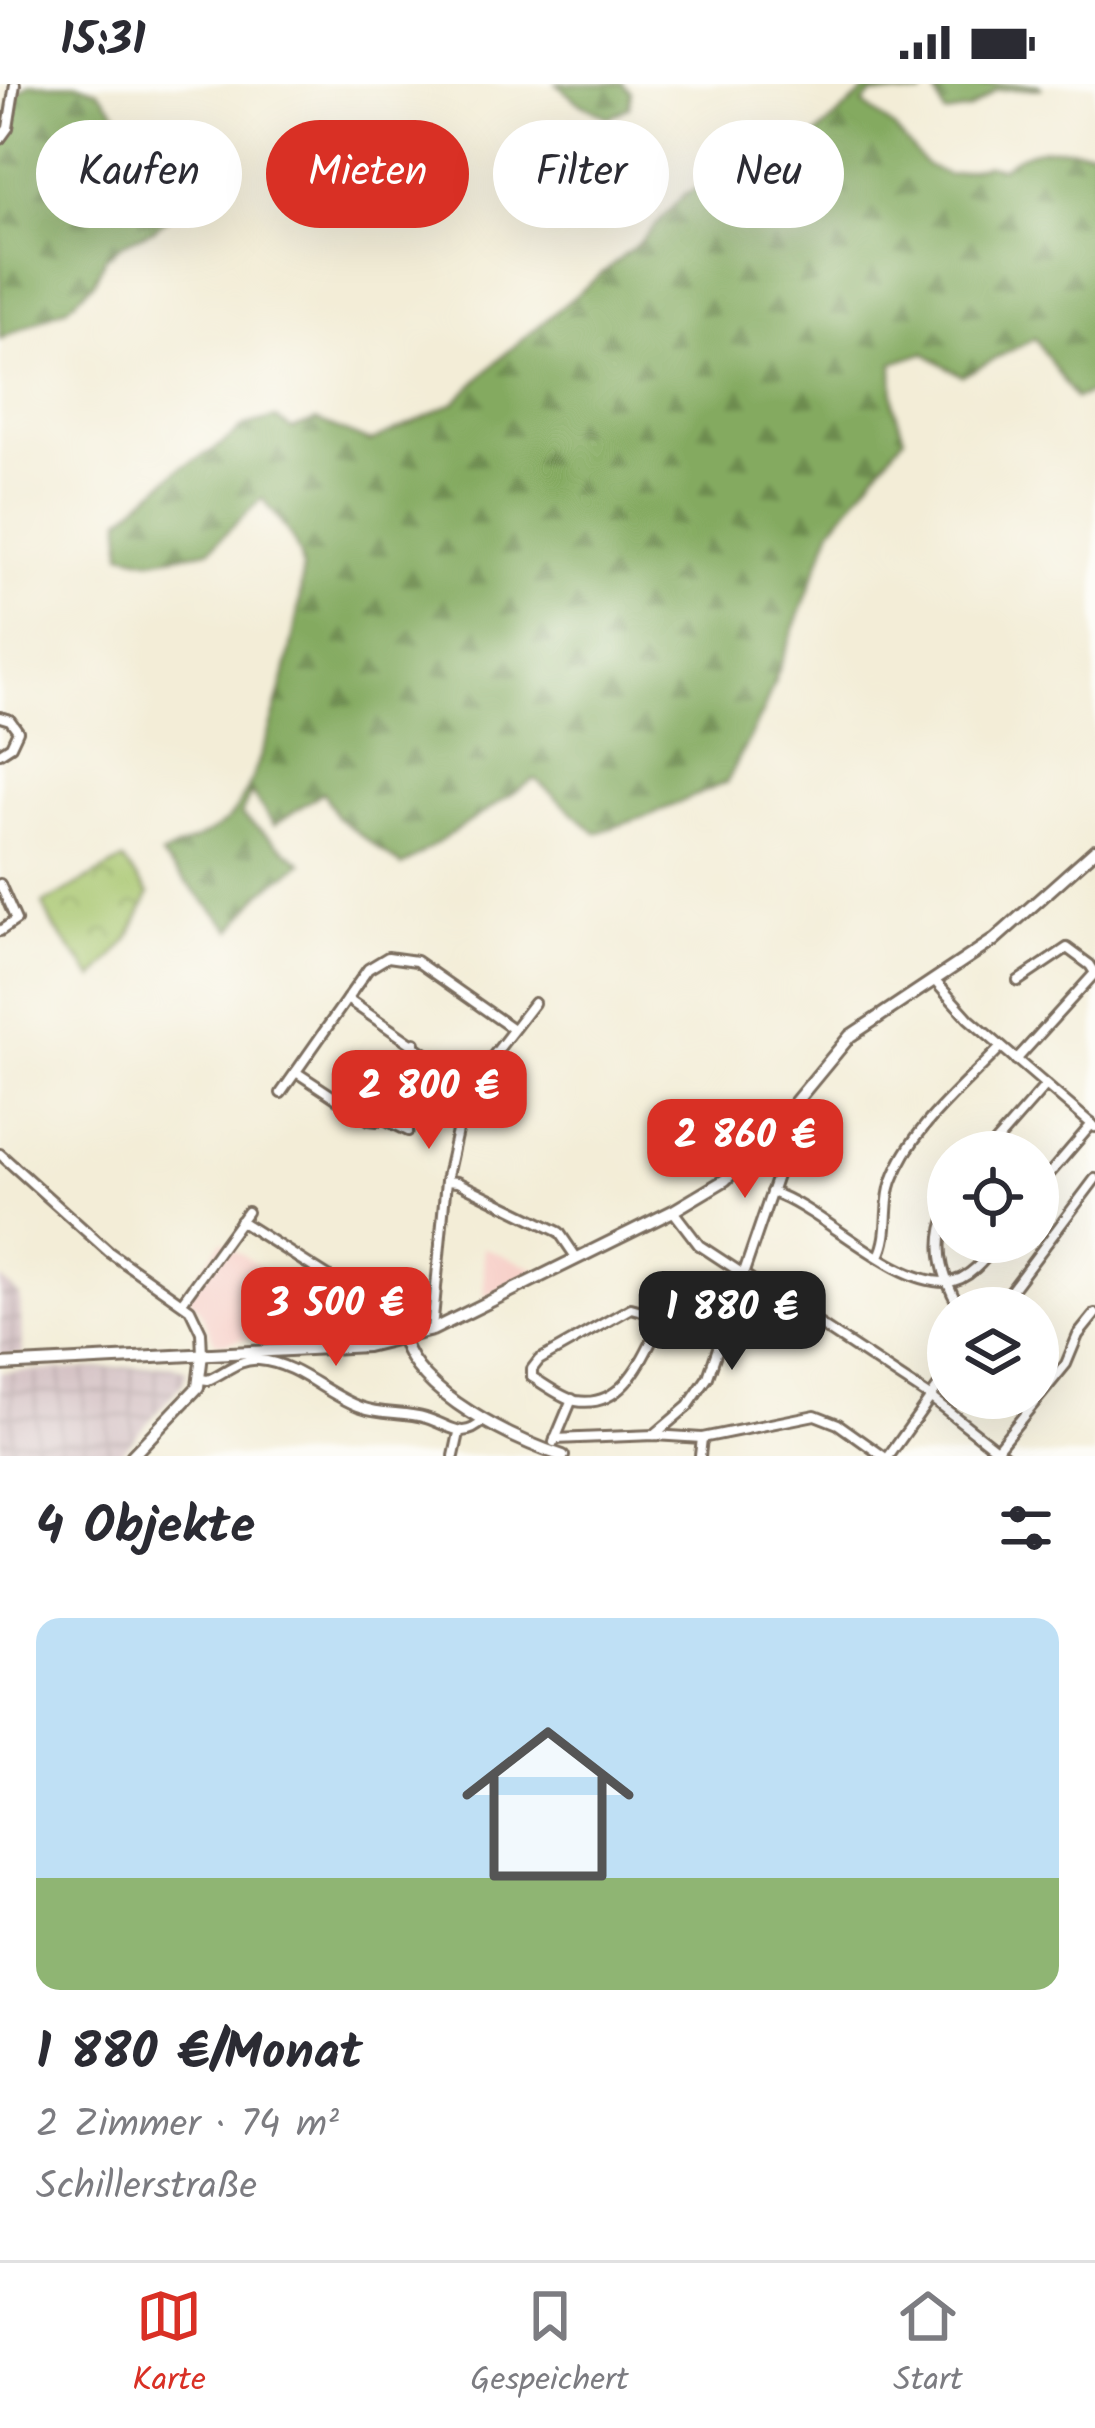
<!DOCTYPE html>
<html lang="de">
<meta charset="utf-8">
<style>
body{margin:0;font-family:Kalam,sans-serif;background:#f7f7f7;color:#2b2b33;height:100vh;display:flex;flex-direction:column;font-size:45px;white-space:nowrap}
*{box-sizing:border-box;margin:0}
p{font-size:39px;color:#7c7c81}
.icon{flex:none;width:66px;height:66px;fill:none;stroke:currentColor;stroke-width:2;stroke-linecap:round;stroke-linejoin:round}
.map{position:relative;height:1372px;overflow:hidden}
.drawer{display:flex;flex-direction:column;background:#fff;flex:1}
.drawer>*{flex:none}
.top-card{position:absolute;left:36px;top:36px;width:1023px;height:108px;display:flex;gap:24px}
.fabs{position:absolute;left:927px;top:1047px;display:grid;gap:24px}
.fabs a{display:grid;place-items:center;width:132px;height:132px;border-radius:50%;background:#fff;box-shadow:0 12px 48px #0002;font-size:60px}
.price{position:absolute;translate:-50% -102px;padding:0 27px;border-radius:24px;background:#d93025;color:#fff;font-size:39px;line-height:78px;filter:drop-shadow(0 3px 6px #0008)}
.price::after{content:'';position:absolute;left:50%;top:72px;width:36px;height:27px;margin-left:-18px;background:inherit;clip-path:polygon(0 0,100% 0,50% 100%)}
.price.current{background:#222;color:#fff}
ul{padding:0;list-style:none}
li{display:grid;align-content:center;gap:24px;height:636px;padding:0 36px}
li+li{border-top:3px solid #e1e1e2}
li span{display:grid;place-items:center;height:372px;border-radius:24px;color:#555}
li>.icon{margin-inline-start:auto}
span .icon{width:216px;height:216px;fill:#fffc;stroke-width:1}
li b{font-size:51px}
h2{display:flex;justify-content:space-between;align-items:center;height:144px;padding:0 36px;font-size:51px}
.pill{padding:0 42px;border-radius:54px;background:#fff;box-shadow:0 12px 48px #0002;font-size:42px;line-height:108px}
.pill.current{background:#d93025;color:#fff}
.status{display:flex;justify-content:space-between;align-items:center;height:84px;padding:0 60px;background:#fff;direction:ltr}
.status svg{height:33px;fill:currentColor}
.tab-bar{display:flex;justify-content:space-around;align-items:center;height:168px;border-top:3px solid #e1e1e2;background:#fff;font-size:33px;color:#7c7c81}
.tab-bar a{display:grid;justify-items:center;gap:6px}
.tab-bar .current{color:#d93025}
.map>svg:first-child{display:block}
.built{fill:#f7d0c9}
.industrial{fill:url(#industrial-grid)}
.forest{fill:url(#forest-firs);stroke:#606a3f;stroke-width:3}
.park{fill:url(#park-crowns);stroke:#707845;stroke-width:3}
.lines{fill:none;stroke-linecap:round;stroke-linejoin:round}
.street-casing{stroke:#7b6e5f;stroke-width:14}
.secondary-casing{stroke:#7b6e5f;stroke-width:16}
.street{stroke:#fff;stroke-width:8}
.secondary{stroke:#fff;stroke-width:10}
</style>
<div class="status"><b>15:31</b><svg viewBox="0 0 49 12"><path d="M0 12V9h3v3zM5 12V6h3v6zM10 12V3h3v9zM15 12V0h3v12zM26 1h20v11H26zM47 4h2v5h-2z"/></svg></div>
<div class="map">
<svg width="1095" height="1372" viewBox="0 0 1095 1372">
<defs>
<pattern id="industrial-grid" width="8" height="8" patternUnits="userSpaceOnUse" patternTransform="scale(3)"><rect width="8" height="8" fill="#d2bec1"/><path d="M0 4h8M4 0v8" fill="none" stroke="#b5a3a5"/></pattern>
<pattern id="forest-firs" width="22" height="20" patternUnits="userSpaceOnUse" patternTransform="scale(3)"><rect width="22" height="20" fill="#84aa60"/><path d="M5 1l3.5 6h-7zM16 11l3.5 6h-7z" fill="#6d8b4f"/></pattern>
<pattern id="park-crowns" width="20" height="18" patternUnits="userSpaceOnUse" patternTransform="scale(3)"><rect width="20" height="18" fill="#a6c56c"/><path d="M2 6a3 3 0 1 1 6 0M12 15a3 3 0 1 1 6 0" fill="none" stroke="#88a058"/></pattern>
</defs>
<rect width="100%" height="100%" fill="#fdfcf7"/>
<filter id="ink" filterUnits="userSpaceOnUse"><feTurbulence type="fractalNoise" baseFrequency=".00833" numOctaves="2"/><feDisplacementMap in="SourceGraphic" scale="24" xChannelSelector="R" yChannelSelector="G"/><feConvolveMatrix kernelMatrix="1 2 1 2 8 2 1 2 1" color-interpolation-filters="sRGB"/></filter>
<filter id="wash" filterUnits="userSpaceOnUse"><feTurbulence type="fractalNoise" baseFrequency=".004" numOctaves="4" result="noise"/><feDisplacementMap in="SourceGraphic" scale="48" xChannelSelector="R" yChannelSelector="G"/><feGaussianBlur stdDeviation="2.7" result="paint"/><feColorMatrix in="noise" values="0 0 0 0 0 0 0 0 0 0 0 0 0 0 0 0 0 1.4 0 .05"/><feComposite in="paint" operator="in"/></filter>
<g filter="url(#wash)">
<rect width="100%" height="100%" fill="#f3edd7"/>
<g class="built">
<polygon points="222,1157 283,1199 280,1204 314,1226 327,1195 342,1203 322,1252 242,1255 224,1260 214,1257 200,1225 184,1208"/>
<polygon points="483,1163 538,1186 485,1214"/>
</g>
<g class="industrial">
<polygon points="0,1194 20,1212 23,1270 0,1272"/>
<polygon points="171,1281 187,1287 183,1299 118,1372 0,1372 0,1288"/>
</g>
<g class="forest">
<polygon points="30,0 78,0 98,6 146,64 182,121 155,145 122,160 106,173 94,198 69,222 0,255 0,34 8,32 15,11"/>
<polygon points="557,0 622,0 631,8 629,23 609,34 575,16"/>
<path d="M873,0H926L922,11L872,10L863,20L894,44L926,81L948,91L987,81L1001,84C1032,59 1057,65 1095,66V307L1075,315L1035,254L962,292L924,269L893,279L894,322L904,353L832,444L764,625L727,698L650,731L596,749L535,695L402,782L338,734L323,708L274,741L251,708L241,731L302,779L262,808L232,846L161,772C181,761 209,752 226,737C262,706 303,533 302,484C301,460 277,432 262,414L209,466L152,476L122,469V434L182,383L217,364L244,342L276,334L292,345L316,336L370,358L454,319L506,269L639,159L685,110L717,93L811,56Z"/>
<polygon points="936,0 1040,1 1041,4 996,6 969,26 945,30 934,6"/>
</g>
<polygon class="park" points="123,776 149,810 128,856 94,895 53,842 43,820"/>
</g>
<g filter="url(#ink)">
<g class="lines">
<defs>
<g id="street">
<polyline points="0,55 8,44 15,0"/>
<polyline points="0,633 10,636 18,647 11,662 0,669"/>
<polyline points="0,800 16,836 0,847"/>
<polyline points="934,896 969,935 1095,1043"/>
<polyline points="347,915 472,1002"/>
<polyline points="1016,976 1095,889 1090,881 1067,864 1018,897"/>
<polyline points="296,988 369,1036 377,1037 387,1029 415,959"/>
<polyline points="281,1009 368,885 388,873 416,877 513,945"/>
<polyline points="382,1034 408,1047"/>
<polyline points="987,1068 1046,1001"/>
<polyline points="0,1070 109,1168 190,1225 201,1248 202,1270"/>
<polyline points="446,1097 457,1098 559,1148 576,1173"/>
<polyline points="1038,1103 1092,1040"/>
<path d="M771,1108C823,1125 892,1200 947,1198C969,1197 986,1174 998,1158"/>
<polyline points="673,1127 699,1161 930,1313 1005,1372"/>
<path d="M948,1128C933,1161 942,1194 960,1224"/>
<polyline points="240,1137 341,1201"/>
<path d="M879,1172C891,1149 883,1121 892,1097C911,1044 963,1003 1001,963"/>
<polyline points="182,1218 247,1128"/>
<path d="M631,1224L653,1230L659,1242C642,1275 623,1325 576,1317C562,1314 544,1300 532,1293V1285L539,1276Z"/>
<polyline points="998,1224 1095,1095"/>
<polyline points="432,1246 446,1097 457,1047 477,993 534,919"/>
<polyline points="788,1255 804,1230"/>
<path d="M201,1295L208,1296C225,1289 239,1274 259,1276C297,1279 327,1311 361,1323C382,1331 405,1327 426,1334C450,1341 462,1358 484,1336"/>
<polyline points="654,1351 688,1322 708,1293 789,1057 788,1044 780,1036"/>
<polyline points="555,1355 654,1351 702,1354 815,1331 838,1340 883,1372"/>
<polyline points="554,1358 572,1315"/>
<polyline points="454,1372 459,1349"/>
<polyline points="700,1372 702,1354"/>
<polyline points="889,1372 948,1289"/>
<polyline points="991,1372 1066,1280 1078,1251 1095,1230"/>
</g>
<g id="secondary">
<path d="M403,1256C420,1311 512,1355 563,1372"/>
<polyline points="0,1281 367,1262 432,1246 673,1127 725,1096 755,1067 850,952 994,856 1095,766"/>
<polyline points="132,1372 198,1303 202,1270"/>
</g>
</defs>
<use href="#street" class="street-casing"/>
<use href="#secondary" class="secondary-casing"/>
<use href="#street" class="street"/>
<use href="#secondary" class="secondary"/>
</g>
</g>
</svg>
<div class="fabs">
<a><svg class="icon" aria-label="locate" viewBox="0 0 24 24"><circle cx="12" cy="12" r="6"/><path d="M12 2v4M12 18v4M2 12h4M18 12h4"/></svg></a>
<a><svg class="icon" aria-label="layers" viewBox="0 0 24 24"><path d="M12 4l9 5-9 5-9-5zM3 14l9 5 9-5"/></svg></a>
</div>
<b class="price" style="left:429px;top:1068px">2 800 €</b>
<b class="price" style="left:745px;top:1117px">2 860 €</b>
<b class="price" style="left:336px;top:1285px">3 500 €</b>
<b class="price current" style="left:732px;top:1289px">1 880 €</b>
<div class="top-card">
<a class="pill">Kaufen</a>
<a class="pill current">Mieten</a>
<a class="pill">Filter</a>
<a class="pill">Neu</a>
</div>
</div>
<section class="drawer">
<h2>4 Objekte<svg class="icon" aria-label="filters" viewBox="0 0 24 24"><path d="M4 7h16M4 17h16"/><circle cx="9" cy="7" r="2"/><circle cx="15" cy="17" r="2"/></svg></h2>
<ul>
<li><span style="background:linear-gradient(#bfe0f5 70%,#8fb573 0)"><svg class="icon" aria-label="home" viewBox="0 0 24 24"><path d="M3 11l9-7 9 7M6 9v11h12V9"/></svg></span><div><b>1 880 €/Monat</b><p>2 Zimmer · 74 m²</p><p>Schillerstraße</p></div></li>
</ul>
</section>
<nav class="tab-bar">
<a class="current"><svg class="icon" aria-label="map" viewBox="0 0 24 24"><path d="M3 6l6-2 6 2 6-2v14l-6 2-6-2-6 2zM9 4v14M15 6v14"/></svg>Karte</a>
<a><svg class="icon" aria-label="saved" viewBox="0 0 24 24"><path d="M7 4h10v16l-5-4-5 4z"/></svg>Gespeichert</a>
<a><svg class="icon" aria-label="home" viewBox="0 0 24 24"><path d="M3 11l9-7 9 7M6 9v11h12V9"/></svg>Start</a>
</nav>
